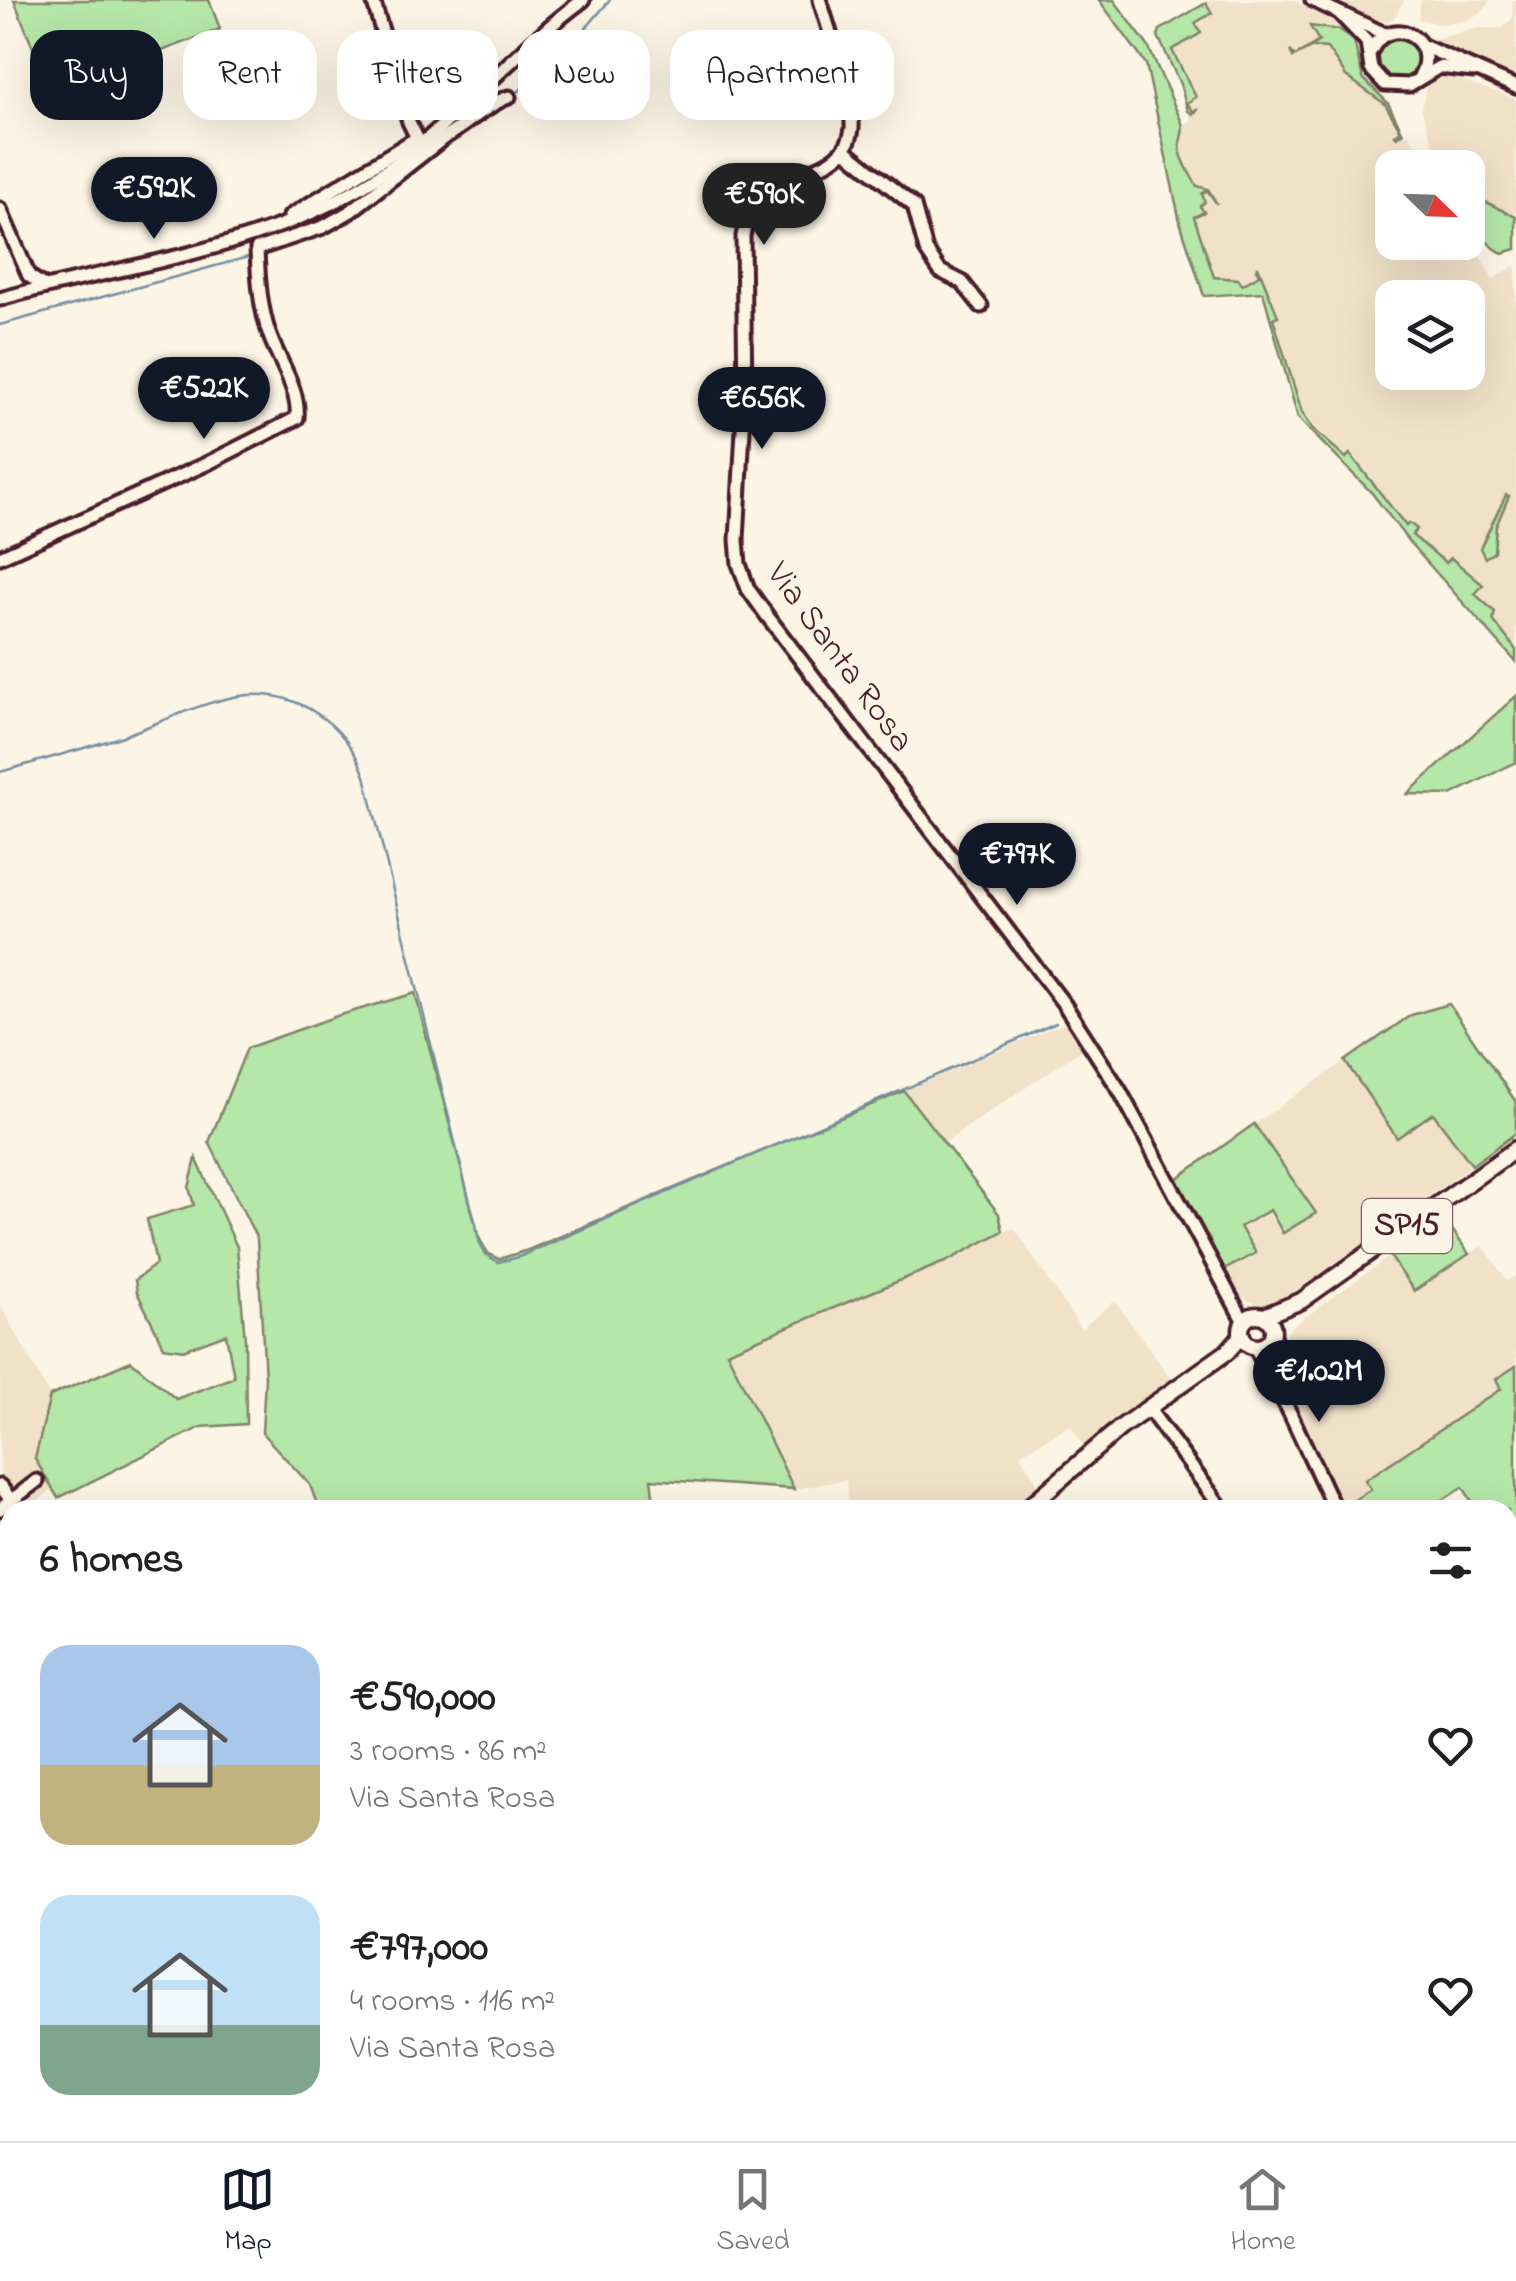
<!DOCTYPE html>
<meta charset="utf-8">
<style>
body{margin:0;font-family:"Indie Flower",sans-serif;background:#f6f6f6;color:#202124;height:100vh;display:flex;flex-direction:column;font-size:38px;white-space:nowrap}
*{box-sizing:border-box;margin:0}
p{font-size:32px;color:#757577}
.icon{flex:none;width:55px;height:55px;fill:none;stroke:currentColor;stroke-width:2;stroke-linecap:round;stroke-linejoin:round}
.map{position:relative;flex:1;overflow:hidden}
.sheet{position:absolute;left:0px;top:1500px;width:1518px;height:642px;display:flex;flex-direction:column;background:#fff;border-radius:30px 30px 0 0;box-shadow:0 10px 40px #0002}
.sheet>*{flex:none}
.hud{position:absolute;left:30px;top:30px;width:1000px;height:90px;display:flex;gap:20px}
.needle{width:65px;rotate:113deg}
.fabs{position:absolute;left:1375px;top:150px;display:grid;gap:20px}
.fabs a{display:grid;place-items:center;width:110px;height:110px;border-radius:20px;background:#fff;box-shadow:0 10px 40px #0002;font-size:50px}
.price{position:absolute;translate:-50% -85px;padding:0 22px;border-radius:35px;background:#111827;color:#fff;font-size:32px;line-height:65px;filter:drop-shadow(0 2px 5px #0008)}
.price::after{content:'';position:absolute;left:50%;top:60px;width:30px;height:22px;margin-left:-15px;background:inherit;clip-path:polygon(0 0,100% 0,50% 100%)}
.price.selected{background:#222;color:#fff}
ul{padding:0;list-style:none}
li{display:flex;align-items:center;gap:30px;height:250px;padding:0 40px}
li span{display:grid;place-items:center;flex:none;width:280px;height:200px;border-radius:30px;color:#555}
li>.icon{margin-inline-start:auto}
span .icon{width:120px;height:120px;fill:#fffc;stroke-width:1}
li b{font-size:42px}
h2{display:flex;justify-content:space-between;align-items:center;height:120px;padding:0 40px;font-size:42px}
.pill{padding:0 35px;border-radius:30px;background:#fff;box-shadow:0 10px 40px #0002;font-size:35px;line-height:90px}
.pill.selected{background:#111827;color:#fff}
.dock{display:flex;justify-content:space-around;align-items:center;height:140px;border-top:2px solid #e0e0e0;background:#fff;font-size:28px;color:#757577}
.dock a{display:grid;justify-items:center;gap:5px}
.dock .selected{color:#111827}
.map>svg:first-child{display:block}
.built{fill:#f1e1c9;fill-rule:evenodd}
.green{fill:#b5e7a8;stroke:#80836a;stroke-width:2.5}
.water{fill:#90d9f2;stroke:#748fa2;stroke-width:2.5}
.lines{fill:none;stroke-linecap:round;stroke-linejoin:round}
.stream{stroke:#748fa2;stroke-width:2.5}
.minor-casing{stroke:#4a1f2b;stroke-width:19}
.major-casing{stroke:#4a1f2b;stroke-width:21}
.minor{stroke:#fcf5e5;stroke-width:11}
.major{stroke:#fcf5e5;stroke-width:14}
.labels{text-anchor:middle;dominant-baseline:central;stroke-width:8;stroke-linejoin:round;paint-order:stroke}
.shield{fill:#fcf5e5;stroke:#7f5f63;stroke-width:2.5}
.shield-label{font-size:32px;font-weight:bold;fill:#4a1f2b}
.street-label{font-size:35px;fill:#4a1f2b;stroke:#fcf5e5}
</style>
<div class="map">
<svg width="1516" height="2141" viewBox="0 0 1516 2141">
<rect width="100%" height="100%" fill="#fcf5e5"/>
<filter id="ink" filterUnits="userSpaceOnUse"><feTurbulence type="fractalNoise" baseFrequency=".01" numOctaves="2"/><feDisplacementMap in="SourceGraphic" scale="20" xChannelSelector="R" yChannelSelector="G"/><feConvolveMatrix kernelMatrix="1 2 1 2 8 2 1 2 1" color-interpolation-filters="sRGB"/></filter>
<g filter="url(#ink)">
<g class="built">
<path d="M1211,0H1293L1341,26L1340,30L1357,46L1363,78L1388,103L1404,136L1409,134L1427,167L1392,168V242H1468V235L1493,279L1516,265V662L1409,542L1352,471L1304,427L1298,418L1263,292L1204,296L1180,222L1163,134L1191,121L1180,84L1166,53L1195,23L1212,12L1206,3ZM1392,298H1468V372H1392Z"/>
<polygon points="1337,0 1404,0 1395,17 1387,22 1367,17"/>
<polygon points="1421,0 1491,0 1484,10 1466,21 1440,24 1418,19"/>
<polygon points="1512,0 1516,0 1516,76 1427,41 1479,28 1502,28 1513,18"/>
<polygon points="1444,75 1516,99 1516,217 1473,196 1468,201 1468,168 1443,167 1440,163 1421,109 1426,87"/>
<polygon points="1074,1019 1090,1044 944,1143 904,1091"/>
<polygon points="1345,1061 1396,1138 1433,1112 1472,1165 1429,1196 1397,1210 1399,1218 1279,1303 1265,1306 1248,1301 1241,1297 1226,1269 1255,1253 1239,1227 1270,1210 1316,1213 1254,1124"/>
<polygon points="1015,1229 1081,1329 1115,1301 1177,1387 1089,1454 1070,1425 1020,1454 1044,1494 1025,1510 857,1510 848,1500 846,1480 795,1489 727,1352 947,1261 1003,1231"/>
<polygon points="1483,1245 1507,1281 1516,1276 1516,1366 1496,1379 1502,1389 1365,1479 1371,1489 1344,1506 1299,1411 1272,1364 1290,1328 1390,1256 1414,1291"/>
<polygon points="0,1304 50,1396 35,1459 53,1489 26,1510 10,1510 10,1522 0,1530"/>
<polygon points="219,2132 409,2133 404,2141 219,2141"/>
</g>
<g class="green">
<polygon points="14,0 209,0 220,29 51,93"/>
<path d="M1099,0H1114L1148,46L1182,123C1185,134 1179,137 1180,148C1181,160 1191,176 1197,186L1208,189L1217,204L1207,190L1202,194L1205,202L1200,206L1204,212L1194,217L1214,277L1238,279L1242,285L1259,275L1256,269L1258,267L1278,316L1273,318L1302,412L1312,428L1346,458L1350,454L1406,526L1409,523L1417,529L1412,535L1446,563L1451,558L1483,585L1475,594L1495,612L1493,620L1516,650V662L1409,542L1372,493L1298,418L1263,292L1204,296L1180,222L1146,64Z"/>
<polygon points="1206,3 1212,13 1195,23 1201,33 1172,50 1196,97 1187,103 1193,111 1199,109 1193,114 1188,111 1180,84 1158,36 1160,30"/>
<polygon points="1310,26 1340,30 1354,41 1363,78 1388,103 1403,133 1397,137 1395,135 1401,131 1385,104 1346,76 1327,48 1313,47 1293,57 1290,51 1295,56 1319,41"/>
<circle cx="1398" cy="59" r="21"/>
<path d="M1472,195L1516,217V249L1503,253C1485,246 1461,213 1472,195Z"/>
<polygon points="1506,495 1509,496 1496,526 1494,552 1485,558 1480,548"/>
<polygon points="1516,696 1516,762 1451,795 1407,794"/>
<polygon points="415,993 480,1240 488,1253 499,1259 528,1250 904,1091 999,1214 1003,1231 947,1261 727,1352 794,1489 651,1479 655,1510 319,1510 310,1485 262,1433 265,1378 257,1239 209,1142 247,1048 337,1016"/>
<polygon points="1449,1004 1516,1102 1516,1133 1472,1165 1433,1113 1397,1138 1345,1061 1411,1015"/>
<polygon points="1254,1124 1316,1213 1283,1233 1270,1210 1240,1227 1256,1253 1218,1273 1171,1183"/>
<polygon points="196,1158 237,1247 245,1340 246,1424 201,1427 58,1498 35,1459 50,1396 131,1361 176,1399 234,1377 226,1334 183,1350 164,1347 137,1292 135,1280 156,1264 147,1219 194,1205 189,1188"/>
<polygon points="1444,1218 1469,1254 1414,1291 1390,1256"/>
<polygon points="1516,1366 1516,1563 1508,1561 1508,1510 1477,1510 1463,1487 1427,1510 1339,1510 1371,1489 1365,1480 1501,1389 1496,1379"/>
<polygon points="10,1957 10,2132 22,2133 0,2140 0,1959"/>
<polygon points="1516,1974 1516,2084 1514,2086 1508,2083 1508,1976"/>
</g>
<polygon class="water" points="1508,1561 1516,1563 1516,1722 1508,1708"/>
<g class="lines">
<g class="stream">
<polyline points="512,97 568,49 610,0"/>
<polyline points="427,158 493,111"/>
<polyline points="265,252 349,223 416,167"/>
<polyline points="0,325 252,256"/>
<path d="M0,772C39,761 79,750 117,738C157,725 199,702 240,696C297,688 346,724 365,776L480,1244L485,1254L498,1262L519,1257L1056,1023"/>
<polyline points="1037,2141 1049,2132"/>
</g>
<defs>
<g id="minor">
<polyline points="373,0 409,122 420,144"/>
<path d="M820,0C828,27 854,105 852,128C846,185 758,160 743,236L745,393L737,540L739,564L748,589L768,617L1064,1004L1120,1091L1244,1322"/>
<polyline points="1312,0 1385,34"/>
<polyline points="1340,14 1367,42 1371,69 1385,84 1409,85 1439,67 1474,71"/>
<polyline points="1423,46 1516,87"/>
<path d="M1371,51C1389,12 1441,39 1420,76"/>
<polyline points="845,150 914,206 926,250 940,271 962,282 981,306"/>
<polyline points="0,209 29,276 44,286"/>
<polyline points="290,216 415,139"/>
<path d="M0,299C131,262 272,251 387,170C458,120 514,51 583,0"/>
<path d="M0,557L206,464L297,418C300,391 279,361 270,336C260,309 258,277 257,249L323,227L351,211L445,137C464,127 490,102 509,97"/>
<polyline points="1255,1347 1290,1413 1335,1510"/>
<polyline points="1148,1408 1223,1510"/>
<polyline points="0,1486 11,1500"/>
<polyline points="0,1509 37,1481"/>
<polyline points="1508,1767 1516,1774"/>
<polyline points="1508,1925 1516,1923"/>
<polyline points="216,2132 219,2141"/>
<polyline points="507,2132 512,2141"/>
<polyline points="404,2141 409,2132"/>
<polyline points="531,2141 544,2132"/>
<polyline points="710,2141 717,2132"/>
</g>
<g id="major">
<circle cx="1257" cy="1331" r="16"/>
<polyline points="1264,1316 1301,1301 1516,1149"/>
<polyline points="1025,1510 1120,1428 1227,1352 1242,1335"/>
<polyline points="811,2132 837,2141"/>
<polyline points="417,2141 422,2132"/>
<polyline points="435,2141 440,2132"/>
</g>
</defs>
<use href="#minor" class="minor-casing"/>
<use href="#major" class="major-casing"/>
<use href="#minor" class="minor"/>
<use href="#major" class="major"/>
</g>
</g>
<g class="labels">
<rect class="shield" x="1362" y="1199" width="90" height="54" rx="8"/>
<g class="shield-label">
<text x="1407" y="1226">SP15</text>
</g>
<g class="street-label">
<text transform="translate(839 658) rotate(54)">Via Santa Rosa</text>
</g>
</g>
</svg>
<div class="fabs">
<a><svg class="needle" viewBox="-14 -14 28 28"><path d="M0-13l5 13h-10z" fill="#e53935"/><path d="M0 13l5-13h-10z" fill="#757577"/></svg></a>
<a><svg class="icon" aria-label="layers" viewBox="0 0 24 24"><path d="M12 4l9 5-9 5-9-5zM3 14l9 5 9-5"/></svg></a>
</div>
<b class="price" style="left:154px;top:242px">€592K</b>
<b class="price selected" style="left:764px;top:248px">€590K</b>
<b class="price" style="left:204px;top:442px">€522K</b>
<b class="price" style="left:762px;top:452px">€656K</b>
<b class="price" style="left:1017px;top:908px">€797K</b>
<b class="price" style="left:1319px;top:1425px">€1.02M</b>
<div class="hud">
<a class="pill selected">Buy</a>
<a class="pill">Rent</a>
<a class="pill">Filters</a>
<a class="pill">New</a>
<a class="pill">Apartment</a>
</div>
<section class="sheet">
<h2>6 homes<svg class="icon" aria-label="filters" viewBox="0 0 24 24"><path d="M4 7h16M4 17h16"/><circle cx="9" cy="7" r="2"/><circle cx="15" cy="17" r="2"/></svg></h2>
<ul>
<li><span style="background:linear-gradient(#a9c7e8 60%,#c2b280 0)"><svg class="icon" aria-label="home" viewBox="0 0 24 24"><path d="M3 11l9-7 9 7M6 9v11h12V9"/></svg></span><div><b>€590,000</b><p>3 rooms · 86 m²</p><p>Via Santa Rosa</p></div><svg class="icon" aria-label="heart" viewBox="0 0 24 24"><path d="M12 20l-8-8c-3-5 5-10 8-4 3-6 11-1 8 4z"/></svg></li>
<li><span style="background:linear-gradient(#bfe0f5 65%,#7fa58c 0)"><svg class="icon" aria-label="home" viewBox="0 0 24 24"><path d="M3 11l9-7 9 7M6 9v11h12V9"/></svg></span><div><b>€797,000</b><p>4 rooms · 116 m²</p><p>Via Santa Rosa</p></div><svg class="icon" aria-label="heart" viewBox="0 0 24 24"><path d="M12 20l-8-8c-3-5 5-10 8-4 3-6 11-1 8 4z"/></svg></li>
</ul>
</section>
</div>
<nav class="dock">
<a class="selected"><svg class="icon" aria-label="map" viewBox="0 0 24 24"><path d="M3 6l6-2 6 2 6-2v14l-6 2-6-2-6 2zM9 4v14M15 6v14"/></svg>Map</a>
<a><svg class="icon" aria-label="saved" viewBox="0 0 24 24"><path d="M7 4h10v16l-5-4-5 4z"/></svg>Saved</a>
<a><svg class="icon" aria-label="home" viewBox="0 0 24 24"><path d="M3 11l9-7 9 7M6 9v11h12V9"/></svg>Home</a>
</nav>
